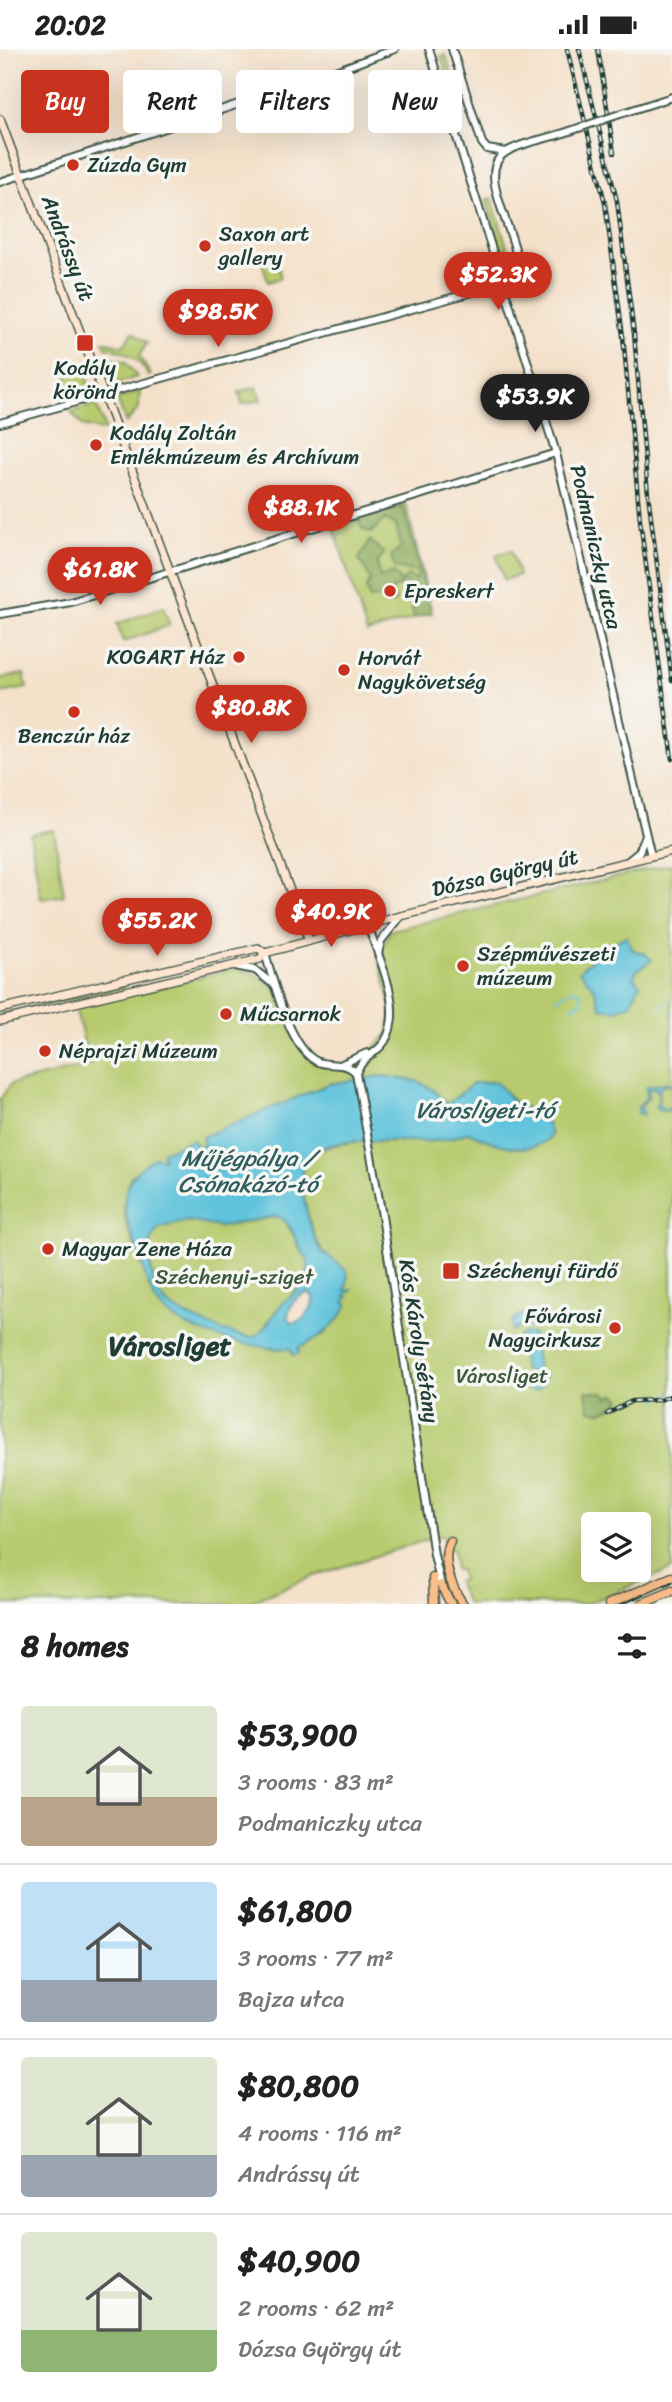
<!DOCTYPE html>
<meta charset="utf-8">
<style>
body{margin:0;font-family:Sriracha,sans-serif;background:#f6f6f6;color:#222;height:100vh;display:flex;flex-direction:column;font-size:26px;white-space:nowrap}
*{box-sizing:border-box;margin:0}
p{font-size:23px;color:#767676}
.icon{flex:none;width:38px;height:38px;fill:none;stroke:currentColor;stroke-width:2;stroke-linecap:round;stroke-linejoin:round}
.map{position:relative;height:1555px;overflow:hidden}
.details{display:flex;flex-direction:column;background:#fff;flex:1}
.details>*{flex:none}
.top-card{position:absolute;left:21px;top:21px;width:630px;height:63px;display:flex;gap:14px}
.controls{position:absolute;left:581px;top:1463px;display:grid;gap:14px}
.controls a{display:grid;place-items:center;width:70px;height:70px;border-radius:7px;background:#fff;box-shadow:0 7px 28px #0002;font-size:35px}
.price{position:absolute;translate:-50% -60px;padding:0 16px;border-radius:24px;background:#c8321e;color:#fff;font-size:23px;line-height:46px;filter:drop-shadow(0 2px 4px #0008)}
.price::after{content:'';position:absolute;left:50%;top:42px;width:21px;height:16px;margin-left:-10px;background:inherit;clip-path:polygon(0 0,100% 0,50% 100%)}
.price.selected{background:#222;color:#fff}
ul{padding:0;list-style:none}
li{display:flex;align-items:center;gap:21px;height:175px;padding:0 21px}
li+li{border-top:2px solid #e0e0e0}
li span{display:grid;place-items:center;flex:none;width:196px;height:140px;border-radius:7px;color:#555}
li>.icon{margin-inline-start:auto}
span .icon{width:84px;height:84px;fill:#fffc;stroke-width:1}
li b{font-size:30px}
h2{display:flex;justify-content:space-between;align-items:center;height:84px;padding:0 21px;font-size:30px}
.pill{padding:0 24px;border-radius:7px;background:#fff;box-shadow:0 7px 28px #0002;font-size:24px;line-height:63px}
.pill.selected{background:#c8321e;color:#fff}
.status{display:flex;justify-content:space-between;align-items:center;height:49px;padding:0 35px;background:#fff;direction:ltr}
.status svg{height:19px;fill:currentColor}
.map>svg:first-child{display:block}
.green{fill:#b7ca6d;stroke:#6b8450;stroke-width:2;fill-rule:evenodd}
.forest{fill:#91ae60;stroke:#58764a;stroke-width:2}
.water{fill:#5ec3db;stroke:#3e8088;stroke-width:2;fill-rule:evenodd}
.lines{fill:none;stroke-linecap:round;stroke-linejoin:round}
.stream{stroke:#5ec3db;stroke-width:2}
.tertiary-casing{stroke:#3f564a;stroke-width:10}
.secondary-casing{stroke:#3f564a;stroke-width:10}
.primary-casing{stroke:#3f564a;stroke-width:11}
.tertiary{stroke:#fff;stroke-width:6}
.secondary{stroke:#fde5d0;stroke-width:7}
.primary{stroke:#f9bd89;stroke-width:8}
.tram{stroke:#1f3d34;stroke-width:2}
.rail-casing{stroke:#1f3d34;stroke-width:4.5}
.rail{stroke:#f6f6f2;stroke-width:2;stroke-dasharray:5;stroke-linecap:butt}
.tertiary-bridge-casing{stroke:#3f564a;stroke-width:10;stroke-linecap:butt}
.tertiary-bridge{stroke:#fff;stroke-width:6}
.poi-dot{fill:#c8321e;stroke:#f6f6f2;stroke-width:2.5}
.labels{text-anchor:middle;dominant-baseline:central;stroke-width:7;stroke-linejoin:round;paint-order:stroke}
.poi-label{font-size:21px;fill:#1f3d34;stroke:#f6f6f2;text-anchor:start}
.street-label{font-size:21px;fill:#1f3d34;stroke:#f6f6f2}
.park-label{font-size:21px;fill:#3d593f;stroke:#f6f6f2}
.water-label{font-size:23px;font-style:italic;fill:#2f5e5e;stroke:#f6f6f2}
.district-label{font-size:28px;font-weight:bold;fill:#1f3d34;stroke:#f6f6f2}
</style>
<div class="status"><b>20:02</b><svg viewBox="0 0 49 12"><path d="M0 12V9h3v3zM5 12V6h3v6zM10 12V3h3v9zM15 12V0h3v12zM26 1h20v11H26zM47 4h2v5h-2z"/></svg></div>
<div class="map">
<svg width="672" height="1555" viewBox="0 0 672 1555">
<rect width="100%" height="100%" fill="#f6f6f2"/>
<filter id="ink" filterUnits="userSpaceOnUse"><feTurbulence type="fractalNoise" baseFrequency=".0143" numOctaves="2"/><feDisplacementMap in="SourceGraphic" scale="14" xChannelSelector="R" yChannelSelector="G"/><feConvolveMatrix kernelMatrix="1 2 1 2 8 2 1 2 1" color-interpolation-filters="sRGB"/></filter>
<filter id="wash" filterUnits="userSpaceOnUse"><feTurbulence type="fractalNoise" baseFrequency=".00686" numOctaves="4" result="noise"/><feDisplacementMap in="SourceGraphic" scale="28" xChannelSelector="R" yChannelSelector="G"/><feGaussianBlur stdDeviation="1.57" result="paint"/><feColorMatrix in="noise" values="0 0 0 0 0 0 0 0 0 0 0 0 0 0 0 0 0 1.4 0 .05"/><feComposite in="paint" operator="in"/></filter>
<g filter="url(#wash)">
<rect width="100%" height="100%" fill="#f4e1ca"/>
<g class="green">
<polygon points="446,6 462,57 457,58 441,7"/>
<polygon points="492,149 511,211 506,213 486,151"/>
<polygon points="275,206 281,229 268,233 261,210"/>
<path d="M133,283L147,294L139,307L151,326L148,327C140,309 124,302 106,298L103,292L123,297Z"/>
<polygon points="101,308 125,313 137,328 113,336"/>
<polygon points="81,315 91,340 65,348 67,329"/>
<polygon points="257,338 261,351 242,355 239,343"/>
<polygon points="140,342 139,359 126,374 117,350"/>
<polygon points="96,355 105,380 102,382 83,377 71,363"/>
<polygon points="406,455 432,564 367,584 334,479"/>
<polygon points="511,501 519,526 504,531 496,506"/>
<polygon points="163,558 170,576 123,593 117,575"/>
<polygon points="24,625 27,639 0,644 0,629"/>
<polygon points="54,781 64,846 41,850 30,785"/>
<path d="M672,815V1520L586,1555H467L457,1532L462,1531L460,1521H455L453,1503L441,1486L311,1528L245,1555H0V1050L11,1035L90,1016L75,958L233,920C300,929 273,978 312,1009C321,1016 342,1018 354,1021L389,984L391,955L378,907L391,881ZM381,1027L417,1032L428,1037L448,1055C465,1045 472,1030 495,1033L515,1053L533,1064L551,1084L550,1088C529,1109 490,1094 469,1083C457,1087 446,1091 433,1092C402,1095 293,1079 302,1133C304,1149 308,1170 314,1185C324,1211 350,1226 344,1253L347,1255L326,1284L316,1290L298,1299L272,1300L195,1278L153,1247L125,1171L124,1156L130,1128L157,1109L162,1111L193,1091L197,1099L205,1096L202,1088L329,1035ZM593,1475H639V1521H593Z"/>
<polygon points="123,936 123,939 0,967 0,965"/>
<path d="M280,1167C289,1175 294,1187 299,1199C302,1204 307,1206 309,1211C316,1235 288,1248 275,1263C269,1270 260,1289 250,1289C231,1288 186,1269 170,1257C152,1244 142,1195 159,1179L188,1172L219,1178Z"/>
</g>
<g class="forest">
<polygon points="403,458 432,564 414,569 408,538 403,531 408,526 415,531 419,523 395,519 391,507 401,498 396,476 385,470 371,484 362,480 358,471"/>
<polygon points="370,491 384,505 377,514 380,529 394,524 402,535 391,541 396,552 391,555 385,548 370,550 366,539 371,531 359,510"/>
<path d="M586,1342L605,1344L608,1349L615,1345L621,1350C614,1360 600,1365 589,1361Z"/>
</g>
<g class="water">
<polygon points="626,887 633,901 644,904 652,911 636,922 634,929 640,935 630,956 615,961 601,959 594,939 579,922 604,899"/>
<path d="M381,1027L417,1032L432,1040L447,1055L474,1034L495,1033C502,1038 506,1044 511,1050C524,1062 552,1066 550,1088C528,1110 491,1093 468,1083C459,1087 447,1091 434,1092C405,1094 328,1084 307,1108C294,1124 310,1185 321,1201C327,1209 347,1217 348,1227C348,1232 347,1236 345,1241L352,1240L345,1247L348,1248L344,1253L348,1255C338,1275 323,1287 298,1299L299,1304L293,1306L291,1300C255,1300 191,1286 163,1261C150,1248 146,1229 141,1212C128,1169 106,1139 155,1108L164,1110L162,1103L193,1091L197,1099L204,1096L202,1088L329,1035ZM276,1167C293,1171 296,1198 308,1210C310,1233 299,1240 283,1254C274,1263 266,1281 256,1287C246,1294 174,1264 166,1254C151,1237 141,1196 159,1179L188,1172L219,1178ZM309,1244L313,1248C314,1259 304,1274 292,1274L288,1268C289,1256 296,1246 309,1244Z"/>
<polygon points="667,1033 672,1038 667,1035 660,1038 658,1055 666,1061 672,1056 669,1061 661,1062 656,1058 659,1046 656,1039 648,1041 649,1048 641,1058 644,1066 638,1064 638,1058 647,1048 646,1038"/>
<polygon points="521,1265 532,1267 538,1279 525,1277 512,1282 512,1273"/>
<polygon points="525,1284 533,1285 538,1320 532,1324 524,1322 519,1287"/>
<polygon points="545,1325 544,1334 536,1342 525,1340 519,1328 532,1330"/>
</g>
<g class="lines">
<g class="stream">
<polyline points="556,950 571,941 579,941 583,952 572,958"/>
<polyline points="668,953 669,952"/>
<polyline points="662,957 664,955"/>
<polyline points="657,1350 672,1345"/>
</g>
</g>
</g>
<g filter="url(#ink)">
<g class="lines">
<defs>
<g id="tertiary">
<polyline points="429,0 556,404 651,807"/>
<polyline points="452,0 482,94 487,100 506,103"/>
<polyline points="623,64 672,48"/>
<polyline points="0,133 300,35 395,0"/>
<path d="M0,374L509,233L516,228C528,195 470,125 506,103C523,93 546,90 564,84"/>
<polyline points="0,565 71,553 556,404"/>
<polyline points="628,812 639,803 645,788"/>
<path d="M265,904C274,933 289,998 316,1012C329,1019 346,1011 356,1024"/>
<polyline points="378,905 381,892 401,867"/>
<polyline points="235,917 255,921 274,936"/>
<polyline points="342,1015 367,1004"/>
<polyline points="356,1024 382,1167 434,1506 441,1536"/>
<path d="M356,1024C362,1008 377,1005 385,992C405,959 378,909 368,876"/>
</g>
<g id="secondary">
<polyline points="0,70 309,892"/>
<polyline points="0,960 258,899 265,904"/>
<polyline points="0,972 260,910 265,904 401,867 672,802"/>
</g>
<g id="primary">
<path d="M450,1492C440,1510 452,1540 463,1555"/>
<polyline points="433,1529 434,1555"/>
<polyline points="441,1536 451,1555"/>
<polyline points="609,1555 672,1528"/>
<polyline points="641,1555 672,1542"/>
</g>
</defs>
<use href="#tertiary" class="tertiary-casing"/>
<use href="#secondary" class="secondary-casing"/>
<use href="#primary" class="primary-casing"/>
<use href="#tertiary" class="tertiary"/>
<use href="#secondary" class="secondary"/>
<use href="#primary" class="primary"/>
<polyline class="tram" points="622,1555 672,1533"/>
<defs>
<g id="rail">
<polyline points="567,0 605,154 623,287 640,471 672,710"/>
<polyline points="579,0 617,152 634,285 648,445 672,632"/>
<polyline points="598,0 614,104"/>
<polyline points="607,1365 632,1352 660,1351 672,1346"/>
</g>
</defs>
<use href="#rail" class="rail-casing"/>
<use href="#rail" class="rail"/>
<defs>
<polyline id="tertiary-bridge" points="564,84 623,64"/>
</defs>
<use href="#tertiary-bridge" class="tertiary-bridge-casing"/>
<use href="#tertiary-bridge" class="tertiary-bridge"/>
</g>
</g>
<g class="poi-dot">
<circle cx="73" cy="116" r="7"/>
<circle cx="205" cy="197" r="7"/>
<rect x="76" y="285" width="18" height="18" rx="3.5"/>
<circle cx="96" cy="396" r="7"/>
<circle cx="390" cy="542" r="7"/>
<circle cx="239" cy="608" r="7"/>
<circle cx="344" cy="621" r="7"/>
<circle cx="74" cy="663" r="7"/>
<circle cx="463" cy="917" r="7"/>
<circle cx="226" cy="965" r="7"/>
<circle cx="45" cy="1002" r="7"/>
<circle cx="48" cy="1200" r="7"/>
<rect x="442" y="1213" width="18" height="18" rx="3.5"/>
<circle cx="615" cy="1279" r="7"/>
</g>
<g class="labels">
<g class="poi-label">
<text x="87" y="116">Zúzda Gym</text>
<text x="219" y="185">Saxon art<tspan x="219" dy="24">gallery</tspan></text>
<text x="85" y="319" text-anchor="middle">Kodály<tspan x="85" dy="24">körönd</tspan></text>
<text x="110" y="384">Kodály Zoltán<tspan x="110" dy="24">Emlékmúzeum és Archívum</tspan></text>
<text x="404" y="542">Epreskert</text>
<text x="225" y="608" text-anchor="end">KOGART Ház</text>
<text x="358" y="609">Horvát<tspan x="358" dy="24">Nagykövetség</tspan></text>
<text x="74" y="687" text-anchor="middle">Benczúr ház</text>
<text x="477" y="905">Szépművészeti<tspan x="477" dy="24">múzeum</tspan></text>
<text x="240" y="965">Műcsarnok</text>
<text x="59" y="1002">Néprajzi Múzeum</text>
<text x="62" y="1200">Magyar Zene Háza</text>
<text x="467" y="1222">Széchenyi fürdő</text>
<text x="601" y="1267" text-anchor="end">Fővárosi<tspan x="601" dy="24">Nagycirkusz</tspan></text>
</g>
<g class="street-label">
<text transform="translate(68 199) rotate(69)">Andrássy út</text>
<text transform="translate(596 498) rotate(77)">Podmaniczky utca</text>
<text transform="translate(505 824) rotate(-13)">Dózsa György út</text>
<text transform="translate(419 1292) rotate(81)">Kós Károly sétány</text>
</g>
<g class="park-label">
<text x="234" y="1228">Széchenyi-sziget</text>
<text x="502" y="1327">Városliget</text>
</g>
<g class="water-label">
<text x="485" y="1061">Városligeti-tó</text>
<text x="248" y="1109">Műjégpálya /<tspan x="248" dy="26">Csónakázó-tó</tspan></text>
</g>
<g class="district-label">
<text x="170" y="1296">Városliget</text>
</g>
</g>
</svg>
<div class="controls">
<a><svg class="icon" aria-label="layers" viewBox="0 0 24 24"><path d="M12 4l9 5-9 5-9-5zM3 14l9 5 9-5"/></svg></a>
</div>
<b class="price" style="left:498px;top:263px">$52.3K</b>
<b class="price" style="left:218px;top:300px">$98.5K</b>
<b class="price selected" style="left:535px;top:385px">$53.9K</b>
<b class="price" style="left:301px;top:496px">$88.1K</b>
<b class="price" style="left:100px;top:558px">$61.8K</b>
<b class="price" style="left:251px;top:696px">$80.8K</b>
<b class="price" style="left:331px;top:900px">$40.9K</b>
<b class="price" style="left:157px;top:909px">$55.2K</b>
<div class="top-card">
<a class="pill selected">Buy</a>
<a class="pill">Rent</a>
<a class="pill">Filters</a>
<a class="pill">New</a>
</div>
</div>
<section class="details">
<h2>8 homes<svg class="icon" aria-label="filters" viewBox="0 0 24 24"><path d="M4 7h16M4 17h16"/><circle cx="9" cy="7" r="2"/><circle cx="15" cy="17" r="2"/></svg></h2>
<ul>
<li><span style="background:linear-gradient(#dfe7d0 65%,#b9a48a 0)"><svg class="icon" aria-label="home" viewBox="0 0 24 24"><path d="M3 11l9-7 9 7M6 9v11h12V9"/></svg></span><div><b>$53,900</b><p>3 rooms · 83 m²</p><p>Podmaniczky utca</p></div></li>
<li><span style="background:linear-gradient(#bfe0f5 70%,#9aa5b1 0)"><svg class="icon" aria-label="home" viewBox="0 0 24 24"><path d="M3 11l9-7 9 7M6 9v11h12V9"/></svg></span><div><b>$61,800</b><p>3 rooms · 77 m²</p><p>Bajza utca</p></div></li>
<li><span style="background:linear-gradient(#dfe7d0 70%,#9aa5b1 0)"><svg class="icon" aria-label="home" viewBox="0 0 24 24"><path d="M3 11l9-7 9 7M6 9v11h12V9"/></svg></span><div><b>$80,800</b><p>4 rooms · 116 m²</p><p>Andrássy út</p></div></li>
<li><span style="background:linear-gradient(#dfe7d0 70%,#8fb573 0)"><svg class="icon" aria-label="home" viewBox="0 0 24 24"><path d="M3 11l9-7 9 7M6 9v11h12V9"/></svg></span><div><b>$40,900</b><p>2 rooms · 62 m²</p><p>Dózsa György út</p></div></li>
</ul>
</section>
